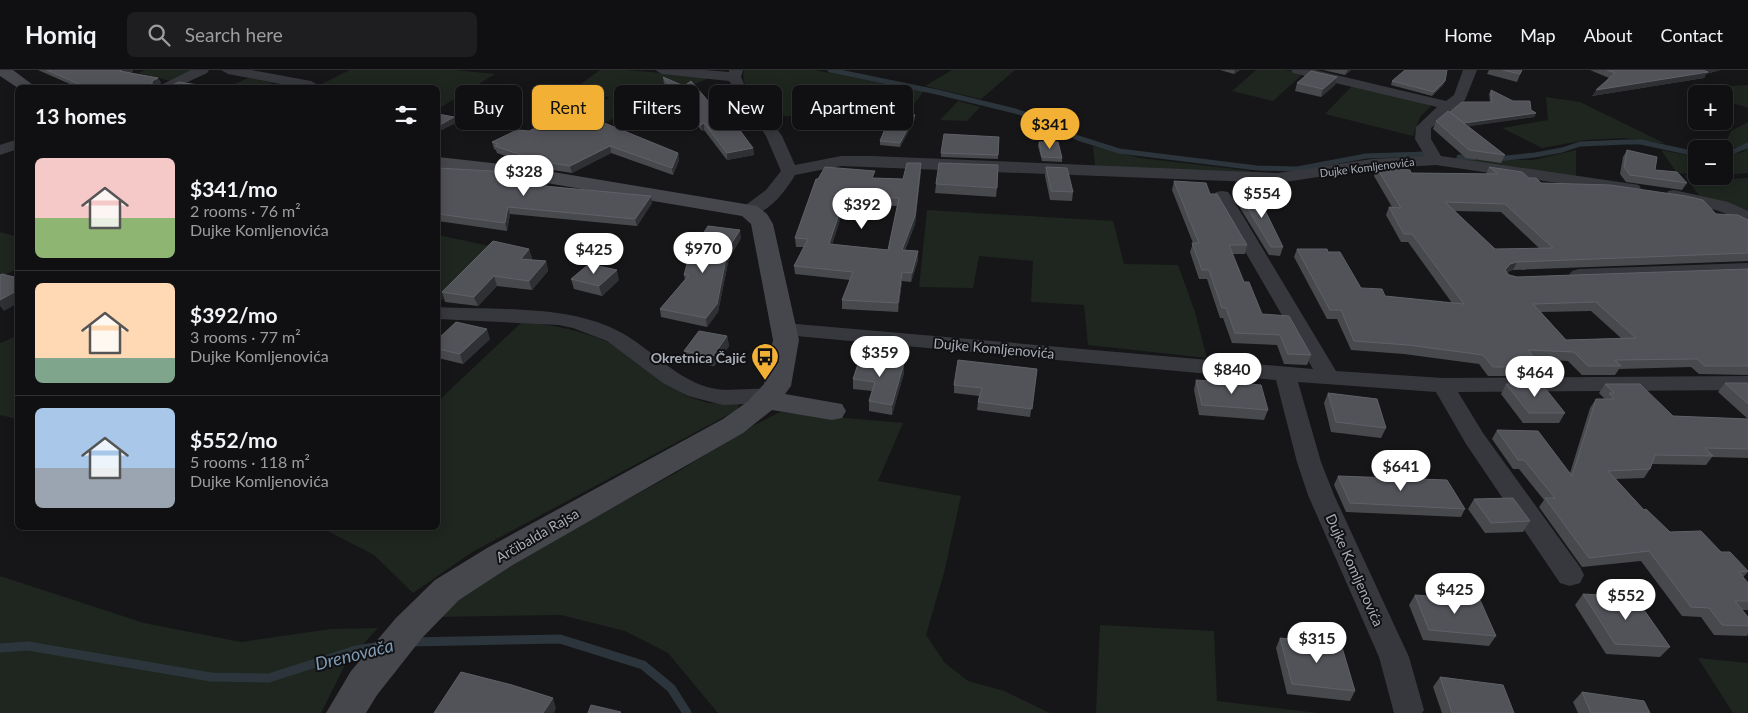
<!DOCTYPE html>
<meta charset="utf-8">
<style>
body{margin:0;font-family:Lato,sans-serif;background:#1e1e20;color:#f1f3f6;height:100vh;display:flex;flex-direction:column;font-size:19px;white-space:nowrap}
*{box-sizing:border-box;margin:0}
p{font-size:16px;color:#9c9d9f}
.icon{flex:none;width:28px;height:28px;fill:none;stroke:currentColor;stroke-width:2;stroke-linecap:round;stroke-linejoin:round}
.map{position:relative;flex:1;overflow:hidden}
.details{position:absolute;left:15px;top:15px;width:425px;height:445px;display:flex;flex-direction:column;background:#101012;border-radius:8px;box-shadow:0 2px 12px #0003,0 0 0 1px #303032}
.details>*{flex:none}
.banner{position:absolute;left:455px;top:15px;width:475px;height:45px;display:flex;gap:10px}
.controls{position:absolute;left:1688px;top:15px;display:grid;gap:10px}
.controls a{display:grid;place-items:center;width:45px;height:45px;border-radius:8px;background:#101012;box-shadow:0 2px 12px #0003,0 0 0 1px #303032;font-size:25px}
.price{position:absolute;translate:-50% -42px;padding:0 11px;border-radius:18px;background:#fff;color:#222;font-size:16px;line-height:32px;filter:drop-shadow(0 1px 2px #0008)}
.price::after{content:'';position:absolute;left:50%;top:30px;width:15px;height:11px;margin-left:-8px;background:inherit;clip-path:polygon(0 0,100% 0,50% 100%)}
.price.selected{background:#f2b134;color:#111}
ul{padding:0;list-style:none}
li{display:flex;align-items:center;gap:15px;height:125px;padding:0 20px}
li+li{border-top:1px solid #303032}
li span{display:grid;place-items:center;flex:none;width:140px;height:100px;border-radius:8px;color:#555}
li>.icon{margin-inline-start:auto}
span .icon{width:60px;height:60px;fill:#fffc;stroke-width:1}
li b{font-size:21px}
h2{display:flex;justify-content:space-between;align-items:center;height:60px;padding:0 20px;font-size:21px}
.chip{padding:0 18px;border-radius:8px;background:#101012;box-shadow:0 2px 12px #0003,0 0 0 1px #303032;font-size:18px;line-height:45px}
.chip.selected{background:#f2b134;color:#111}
header{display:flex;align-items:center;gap:30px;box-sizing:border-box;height:70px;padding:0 25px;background:#101012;border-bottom:1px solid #303032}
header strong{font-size:24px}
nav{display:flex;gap:28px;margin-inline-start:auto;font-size:18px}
.search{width:350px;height:45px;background:#1e1e20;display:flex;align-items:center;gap:12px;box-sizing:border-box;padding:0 18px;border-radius:8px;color:#9c9d9f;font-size:19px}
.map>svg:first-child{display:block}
.green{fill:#1e261f}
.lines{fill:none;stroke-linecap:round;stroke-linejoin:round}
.stream-far1{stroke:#2c353c;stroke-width:5}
.stream{stroke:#2c353c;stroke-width:9}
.street{fill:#37383d;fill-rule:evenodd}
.secondary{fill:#45474d;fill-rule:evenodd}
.wall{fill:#47494d;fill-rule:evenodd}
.shaded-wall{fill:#2f3033}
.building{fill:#525359;stroke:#5f6168;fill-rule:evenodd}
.labels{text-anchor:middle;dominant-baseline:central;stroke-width:4;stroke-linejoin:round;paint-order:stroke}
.far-street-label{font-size:11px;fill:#a8adb8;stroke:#111113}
.street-label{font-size:14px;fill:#a8adb8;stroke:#111113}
.poi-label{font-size:14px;font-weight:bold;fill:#a8adb8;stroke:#111113;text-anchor:end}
.near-water-label{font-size:18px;font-style:italic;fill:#7f9bb3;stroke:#111113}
</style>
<header>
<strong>Homiq</strong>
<div class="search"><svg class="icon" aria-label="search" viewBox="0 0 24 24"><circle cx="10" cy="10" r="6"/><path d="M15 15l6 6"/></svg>Search here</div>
<nav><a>Home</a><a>Map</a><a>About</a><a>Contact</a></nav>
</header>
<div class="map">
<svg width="1748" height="643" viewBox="0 0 1748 643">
<rect width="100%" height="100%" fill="#161618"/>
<g class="green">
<polygon points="146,0 199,0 171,11 138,3"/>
<polygon points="350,0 455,0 495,4 438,39 438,18 314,18"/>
<polygon points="600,0 626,0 711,7 670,25 689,53 681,53 653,32 582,62 554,53 610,28 578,16"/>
<path d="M744,0H814L924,21L914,34L891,32L881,50L867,49L872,43L839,36L828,49L771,45C760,33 739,18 744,0Z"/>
<polygon points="952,0 1015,0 981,29 925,16"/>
<polygon points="1256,0 1285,0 1303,4 1273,31 1232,21"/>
<polygon points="248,8 273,13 264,17 228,17"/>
<polygon points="1748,15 1748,38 1724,30 1724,24 1704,24 1686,18"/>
<polygon points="1352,16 1428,34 1431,36 1420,47 1413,66 1325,44"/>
<polygon points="1546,27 1580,32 1666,74 1624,68 1586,70 1542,78 1502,58 1548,50"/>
<polygon points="958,31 980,37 967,51 940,50"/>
<polygon points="1748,52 1748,103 1724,105 1724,87 1746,81 1725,74 1731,61"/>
<polygon points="1093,76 1140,88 1252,101 1242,103 1095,96"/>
<polygon points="1576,80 1576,109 1473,92 1472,90 1533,90"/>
<polygon points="1661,80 1696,87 1696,105 1677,103"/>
<polygon points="1684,105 1729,109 1748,108 1748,142 1700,127"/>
<polygon points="927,140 1113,151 1124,194 1178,195 1195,242 1207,288 1088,275 1084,235 1031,232 1033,191 979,186 973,218 919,217"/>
<polygon points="0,162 18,167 17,199 0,207"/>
<polygon points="438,165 495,177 438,234"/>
<path d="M522,252C553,255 581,260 610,273L686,326L708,333L739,334L737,340L474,481L413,523L374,485L322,458H438V331Z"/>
<polygon points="17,266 17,349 0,345 0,273"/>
<polygon points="780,342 903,353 878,411 961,426 944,503 926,565 945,593 968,611 1004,621 1050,643 718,643 668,583 625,561 561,545 434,547 519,489 674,404 747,359"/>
<polygon points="0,506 144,553 241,572 331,559 378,558 346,593 321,643 0,643"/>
<polygon points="1100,555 1214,561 1217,631 1317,643 1096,643"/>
<polygon points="1698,588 1748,593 1748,643 1733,643"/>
</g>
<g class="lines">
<g class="stream-far1">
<polyline points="830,0 937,22 1015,41 1040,49 1078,68 1119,81 1257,98 1297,99 1366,86 1425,84"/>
<polyline points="1724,83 1735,81 1748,75"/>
<polyline points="1459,87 1474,88"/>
<polyline points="1496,89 1535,85 1562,80 1580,74 1627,72 1641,72 1696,84"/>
</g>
<g class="stream">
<polyline points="409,572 560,569 643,595 671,618 687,643"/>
<polyline points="0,578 28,576 211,607 269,608 356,580 381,576"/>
</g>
<g class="street">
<polygon points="191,0 209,0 207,3 175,18 155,18"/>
<polygon points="221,0 251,0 311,11 318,15 316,18 302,18 228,4"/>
<path d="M655,0H704L729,2V0H743L741,7L744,14L782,66L795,95L841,86H872L1278,103L1372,89L1425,86L1415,69L1416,57L1437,37L1293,3L1291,0H1315L1446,31L1454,25L1463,0H1477L1465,30L1431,58V69L1441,86L1633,114L1639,115L1641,119L1639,123L1633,124L1436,95L1372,99L1278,113L841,96L795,105C786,121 764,150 743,145L740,141L743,137L766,120L781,101L766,66L729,11L662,4Z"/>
<polygon points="18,69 18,79 0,85 0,75"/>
<polygon points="1674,120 1728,132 1748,141 1748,152 1716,140 1668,129 1666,125 1668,121"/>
<polygon points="1222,121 1228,122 1231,126 1336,301 1443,308 1748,306 1748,320 1458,322 1483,363 1580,497 1584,505 1580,513 1570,516 1560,513 1466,374 1436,322 1298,312 1321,392 1334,425 1409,587 1424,640 1422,643 1394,643 1379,587 1308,425 1297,392 1276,310 785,265 778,263 775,259 778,255 785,253 1313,299 1213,126 1216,122"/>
<polygon points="1748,193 1748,205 1579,211 1572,209 1569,205 1572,201 1579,199"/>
<path d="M438,237C492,240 565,235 614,259C647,274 671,306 707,317C730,324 755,315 778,321L781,326L778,331L770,333L723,335L688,326L663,313L607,271L573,258L559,255L438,249Z"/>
</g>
<g class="secondary">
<polygon points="0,0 13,0 37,18 18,18 0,6"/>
<polygon points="438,87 511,95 757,136 767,144 773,154 799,270 791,316 785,324 842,334 846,341 842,348 832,350 772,340 743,363 511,496 459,530 422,568 377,625 366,643 326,643 351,601 396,548 435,510 487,478 723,349 747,332 764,314 773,270 751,154 742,146 511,107 438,99"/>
</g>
</g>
<g class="wall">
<polygon points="38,0 133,0 133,1 130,3 158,8 161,13 157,15 205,18 79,18"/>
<polygon points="1220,0 1240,0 1234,4"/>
<polygon points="1323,0 1351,0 1345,5"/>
<polygon points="1489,0 1522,0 1517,12 1487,4"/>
<polygon points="1590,0 1720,0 1706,4 1704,8 1592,26 1609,8"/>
<polygon points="663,7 753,78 754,85 727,90 704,60 702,61 664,14"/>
<polygon points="1337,7 1335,15 1321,27 1295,21 1297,13"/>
<polygon points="1392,11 1445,11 1443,15 1432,26 1391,15"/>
<polygon points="1491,20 1536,43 1534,47 1468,56 1505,85 1501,93 1466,88 1433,59 1436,51 1450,42 1490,32 1489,24"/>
<polygon points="915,45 915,49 900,77 880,75 880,71"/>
<polygon points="575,59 678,83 679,90 673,105 611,83 572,103 540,98 497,83 496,80 494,79 492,72 529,61"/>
<polygon points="999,67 998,89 941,87 941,83"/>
<polygon points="1039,72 1062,88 1062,92 1042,91 1038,76"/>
<polygon points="1627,80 1655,100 1687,113 1682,120 1626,112 1620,104 1623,87"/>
<polygon points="1046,97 1073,122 1072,131 1050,130 1045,106"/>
<path d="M1489,97L1529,108L1541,113L1748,150V191L1513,200L1507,202L1509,205L1517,207L1748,199V305L1699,304L1691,297L1619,299L1615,305H1582L1568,291L1531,289L1528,295H1525L1526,297L1522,306H1488L1479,294L1404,284L1351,280L1337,249H1327L1294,187L1297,179L1328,182L1361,218L1385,226L1452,233L1408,172H1401L1386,145L1389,137H1392L1374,106L1377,98L1411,103L1486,104ZM1454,141L1501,142L1540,179H1495ZM1591,241L1621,268L1566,270L1541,242Z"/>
<polygon points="438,98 547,108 548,115 546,116 652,133 637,156 510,144 507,161 438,151"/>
<path d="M921,101L915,154L905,180L918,190L911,212L902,211L898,242L842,239V230L850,210L795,204L794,196L804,177H796L795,168L816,109L875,108L903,109ZM845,134L897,136L888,180L832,174Z"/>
<polygon points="1174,111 1210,124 1247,175 1245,184 1232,184 1244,212 1262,244 1311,285 1307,295 1284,294 1277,275 1232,273 1223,248 1220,248 1207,209 1199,209 1190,182 1193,173 1172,120"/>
<polygon points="936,114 997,118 996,127 935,123"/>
<polygon points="1239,124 1283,177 1280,186 1269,185 1237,133"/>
<polygon points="741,168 729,188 718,242 707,257 661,247 660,239 685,210 684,205"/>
<polygon points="529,179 532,189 531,190 546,191 548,201 532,220 497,216 478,236 445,232 442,222"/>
<polygon points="571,209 619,210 602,226 574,219"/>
<polygon points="727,266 729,276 714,296 685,291 684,281"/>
<polygon points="438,269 490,269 463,294 438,288"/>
<polygon points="904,293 904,303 892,345 869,341 869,331 872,321 853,319 853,309"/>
<polygon points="1037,299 1030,347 977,340 978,332 979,326 954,323 954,315"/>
<polygon points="1196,310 1268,340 1264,350 1199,345 1194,320"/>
<polygon points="1725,313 1748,313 1748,349 1718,322"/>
<polygon points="1506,314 1565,343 1559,353 1523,353 1501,324"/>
<polygon points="1605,314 1673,346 1748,349 1748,388 1712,387 1706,395 1652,394 1650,399 1644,408 1616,409 1644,440 1670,462 1721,482 1748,502 1743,507 1748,513 1748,540 1742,540 1748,547 1748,564 1747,566 1714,565 1701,547 1682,546 1641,491 1582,497 1539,437 1544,430 1519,399 1513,399 1492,369 1497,360 1570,403 1590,338 1596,329 1605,329 1599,323"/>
<polygon points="1328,323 1386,358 1381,368 1331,362 1324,333"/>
<polygon points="1338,406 1465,439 1461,447 1346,442 1334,415"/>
<polygon points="1474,429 1530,451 1523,462 1485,463 1468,439"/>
<polygon points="1583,524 1670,577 1660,587 1606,584 1575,535"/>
<polygon points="1415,525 1496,566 1489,576 1423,570 1409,535"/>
<polygon points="1280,568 1355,621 1350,631 1287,624 1276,578"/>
<polygon points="1440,607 1514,643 1442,643 1433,617"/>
<polygon points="1582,622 1650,643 1578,643 1573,632"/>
</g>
<g class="shaded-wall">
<polygon points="122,0 133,0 133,1 123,6 120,1"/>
<polygon points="1235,0 1240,0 1234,4"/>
<polygon points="1348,0 1351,0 1345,5 1347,1"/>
<polygon points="1703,0 1720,0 1706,4 1704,8 1592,26 1596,20"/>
<polygon points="1337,7 1335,15 1321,27 1323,19"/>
<polygon points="158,8 161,13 154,16 154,18 152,11"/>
<polygon points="1445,11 1443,15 1432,26 1434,22"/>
<polygon points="1536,43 1534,47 1458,58 1460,53"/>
<polygon points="915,45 915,49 900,77 900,73"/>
<polygon points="454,47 456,53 438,62 438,56"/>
<polygon points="704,53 704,60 702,61 701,55"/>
<polygon points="610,76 611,83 572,103 570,96"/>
<polygon points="753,78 754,85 727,90 727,83"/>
<polygon points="678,83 679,90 673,105 672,98"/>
<polygon points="921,93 915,154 901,188 902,180"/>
<polygon points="547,108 548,115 535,122 533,115"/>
<polygon points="651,126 652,133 637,156 635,149"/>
<polygon points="845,126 845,134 830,182 829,174"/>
<polygon points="508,137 510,144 507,161 505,153"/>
<polygon points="740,160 741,168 729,188 718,242 707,257 706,248 728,179"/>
<polygon points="529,179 532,189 524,198 521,189"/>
<polygon points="918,181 918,190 911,212 912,203"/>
<polygon points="546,191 548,201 532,220 529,211"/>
<polygon points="1517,192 1513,200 1505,202 1505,200 1510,194"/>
<polygon points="617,200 619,210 602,226 599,216"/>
<polygon points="902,202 902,211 898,242 898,233"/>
<polygon points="494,206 497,216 478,236 474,227"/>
<polygon points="18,220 18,233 4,241 0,236 0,230"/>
<polygon points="487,259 490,269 463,294 460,284"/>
<polygon points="727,266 729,276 714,296 713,286"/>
<polygon points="904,293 904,303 892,345 892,335"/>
<polygon points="553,628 556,638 554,643 543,643"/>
</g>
<g class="building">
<polygon points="47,0 122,0 120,1 158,8 152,11 152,15 172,15 179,12 204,16 201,18 88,18"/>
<polygon points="1405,0 1447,0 1445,11 1434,22 1392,11"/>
<polygon points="1503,0 1522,0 1520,4"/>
<polygon points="1607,0 1703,0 1708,2 1596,20 1615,3"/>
<polygon points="1311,1 1337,7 1323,19 1297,13"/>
<polygon points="663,7 684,16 691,11 726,52 733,51 753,78 727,83 704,53 701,55"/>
<polygon points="1491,20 1513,31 1530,31 1531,40 1536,43 1464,53 1450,42 1462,32 1492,32"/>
<polygon points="1448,41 1505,85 1469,80 1436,51"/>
<polygon points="892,42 915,45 900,73 880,71"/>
<polygon points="438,44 454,47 438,56"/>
<polygon points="597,50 678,83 672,98 610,76 570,96 539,91 495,76 498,74 492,72 517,60 529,61 550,51 575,59"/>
<polygon points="944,64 999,67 998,85 941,83"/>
<polygon points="1039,72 1058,72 1062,88 1042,87"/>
<polygon points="1627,80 1657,87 1655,100 1677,102 1687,113 1630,105 1624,97"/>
<path d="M907,93H921L915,146L902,180L918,181L912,203L902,202L898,233L842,230L853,202L794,196L808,169L795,168L816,109H818L825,97L875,101L872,108L903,109ZM845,126L899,128L888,180L829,174Z"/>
<polygon points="939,93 998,95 997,118 936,114"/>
<polygon points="1046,97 1067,98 1073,122 1051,121"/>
<path d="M1489,97L1522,102L1529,108H1536L1541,113L1610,115L1686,126L1703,130L1716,144L1738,145L1748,150V183L1517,192L1510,194L1505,200L1509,205L1517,207L1748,199V296H1705L1697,289L1615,290L1621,296H1588L1574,282L1528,280L1533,286H1518L1526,297H1493L1483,285L1408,275L1354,271L1341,240H1330L1297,179H1327L1328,182H1340L1361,218L1382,219L1385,226L1464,234L1412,164H1404L1389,137L1401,138L1377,98L1410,100L1411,103L1498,104ZM1445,132L1505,134L1553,178L1495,179ZM1596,232L1636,268L1566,270L1533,234Z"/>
<polygon points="438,98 509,102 547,108 533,115 651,126 635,149 508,137 505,153 438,144"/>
<polygon points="1174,111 1206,113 1210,124 1217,124 1247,175 1229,175 1244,212 1249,212 1262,244 1289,246 1311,285 1288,284 1280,265 1235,263 1226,238 1222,238 1209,200 1202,200 1192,173 1199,173"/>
<polygon points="1239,124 1257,124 1283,177 1271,177"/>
<polygon points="708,156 740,160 728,179 717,234 706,248 660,239 689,205 684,205 692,176 695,176"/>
<polygon points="493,171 529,179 521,189 546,191 529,211 494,206 474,227 442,222"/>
<polygon points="589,194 617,200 599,216 571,209"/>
<polygon points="2,204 18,208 18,220 0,230 0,205"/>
<polygon points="456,252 487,259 460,284 438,279 438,269"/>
<polygon points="699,261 727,266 713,286 684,281"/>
<polygon points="860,288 904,293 892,335 869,331 875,312 853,309"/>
<polygon points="958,290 1037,299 1032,339 978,332 982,318 954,315"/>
<polygon points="1196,310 1261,315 1268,340 1202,335"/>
<polygon points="1541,313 1565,343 1529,343 1506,314"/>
<polygon points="1725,313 1748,313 1748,334"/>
<polygon points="1605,314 1640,314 1673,346 1748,349 1748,379 1705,378 1713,386 1655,385 1650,399 1608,401 1644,440 1646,439 1670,462 1701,461 1721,482 1730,482 1748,501 1739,502 1748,513 1748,531 1735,531 1748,547 1748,556 1722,555 1709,538 1691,537 1649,481 1589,488 1545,428 1555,428 1524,390 1518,390 1497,360 1538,361 1572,406 1596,329 1614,329 1609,323 1614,323"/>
<polygon points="1328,323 1377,329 1386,358 1336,352"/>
<polygon points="1338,406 1447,410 1465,439 1350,433"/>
<polygon points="1513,428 1530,451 1491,453 1474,429"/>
<polygon points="1583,524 1635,527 1670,577 1615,574"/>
<polygon points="1415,525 1480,530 1496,566 1429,560"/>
<polygon points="1280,568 1341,574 1355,621 1292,614"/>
<polygon points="461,602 512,615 553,628 543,643 434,643"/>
<polygon points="1440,607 1503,615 1514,643 1452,643"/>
<polygon points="1582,622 1644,631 1650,643 1591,643"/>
<polygon points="591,635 621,642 620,643 588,643"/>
</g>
<defs>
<symbol id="bus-pin" viewBox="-11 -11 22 30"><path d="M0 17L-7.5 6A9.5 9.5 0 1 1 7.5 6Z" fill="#f2b134" stroke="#111113"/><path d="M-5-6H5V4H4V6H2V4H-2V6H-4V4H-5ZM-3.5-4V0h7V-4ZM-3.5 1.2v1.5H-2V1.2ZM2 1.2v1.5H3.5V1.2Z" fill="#111"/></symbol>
</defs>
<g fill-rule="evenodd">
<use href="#bus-pin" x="749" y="271" width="32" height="43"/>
</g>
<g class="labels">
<g class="far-street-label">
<text transform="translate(1367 97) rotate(-7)">Dujke Komljenovića</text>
</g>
<g class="street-label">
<text transform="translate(994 278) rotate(5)">Dujke Komljenovića</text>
<text transform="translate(537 465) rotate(-30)">Arčibalda Rajsa</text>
<text transform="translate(1355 500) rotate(66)">Dujke Komljenovića</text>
</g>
<g class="poi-label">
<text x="746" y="287">Okretnica Čajić</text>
</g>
<g class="near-water-label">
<text transform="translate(354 584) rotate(-14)">Drenovača</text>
</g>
</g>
</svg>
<div class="controls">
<a>+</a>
<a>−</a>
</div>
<b class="price selected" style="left:1050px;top:80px">$341</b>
<b class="price" style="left:524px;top:127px">$328</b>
<b class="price" style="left:1262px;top:149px">$554</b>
<b class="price" style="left:862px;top:160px">$392</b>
<b class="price" style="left:703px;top:204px">$970</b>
<b class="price" style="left:594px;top:205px">$425</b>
<b class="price" style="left:880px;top:308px">$359</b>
<b class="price" style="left:1232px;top:325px">$840</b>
<b class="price" style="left:1535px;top:328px">$464</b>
<b class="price" style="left:1401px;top:422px">$641</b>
<b class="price" style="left:1455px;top:545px">$425</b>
<b class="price" style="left:1626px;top:551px">$552</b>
<b class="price" style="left:1317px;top:594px">$315</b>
<div class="banner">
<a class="chip">Buy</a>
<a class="chip selected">Rent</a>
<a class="chip">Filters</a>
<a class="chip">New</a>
<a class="chip">Apartment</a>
</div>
<section class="details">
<h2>13 homes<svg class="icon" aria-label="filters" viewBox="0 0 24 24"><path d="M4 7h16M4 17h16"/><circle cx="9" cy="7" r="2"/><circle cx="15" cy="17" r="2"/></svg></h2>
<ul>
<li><span style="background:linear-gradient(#f6c9c9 60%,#8fb573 0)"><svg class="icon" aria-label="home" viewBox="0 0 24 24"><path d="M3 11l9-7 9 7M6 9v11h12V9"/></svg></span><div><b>$341/mo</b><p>2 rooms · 76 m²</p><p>Dujke Komljenovića</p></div></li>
<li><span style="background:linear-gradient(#ffd9b3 75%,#7fa58c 0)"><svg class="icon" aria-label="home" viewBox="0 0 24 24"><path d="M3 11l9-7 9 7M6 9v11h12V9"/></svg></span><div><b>$392/mo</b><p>3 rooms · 77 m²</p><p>Dujke Komljenovića</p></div></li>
<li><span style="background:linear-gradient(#a9c7e8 60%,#9aa5b1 0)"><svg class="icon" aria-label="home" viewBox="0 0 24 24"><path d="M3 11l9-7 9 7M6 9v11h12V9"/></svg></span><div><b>$552/mo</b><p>5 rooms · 118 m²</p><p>Dujke Komljenovića</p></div></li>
</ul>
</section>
</div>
